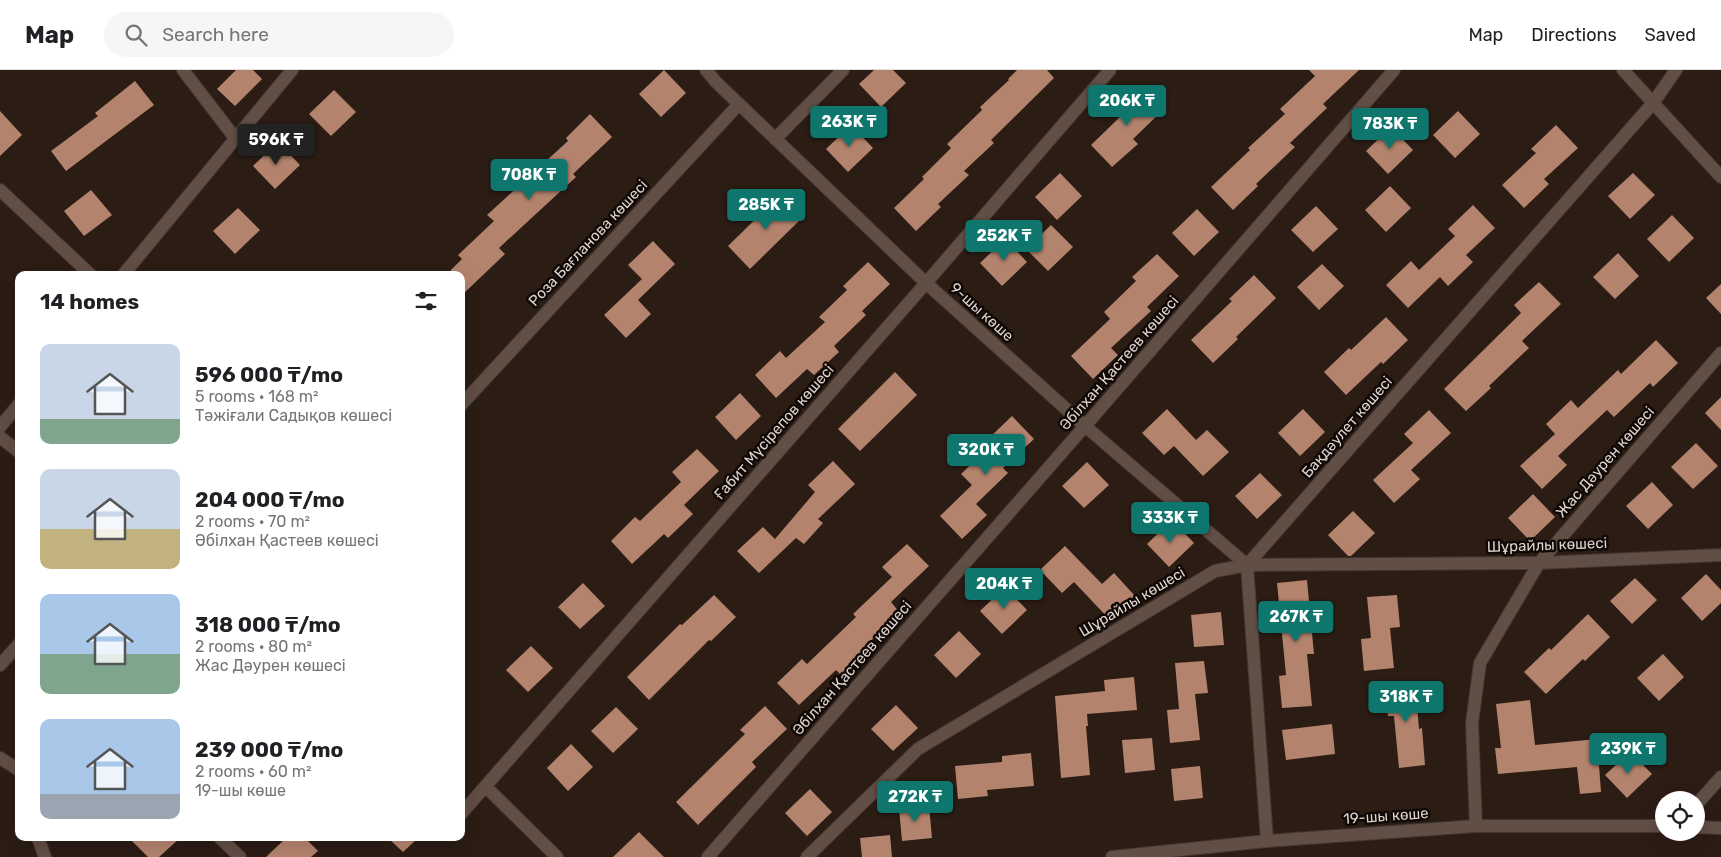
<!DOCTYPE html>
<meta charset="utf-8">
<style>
body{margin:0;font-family:Rubik,sans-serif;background:#f6f6f6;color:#202124;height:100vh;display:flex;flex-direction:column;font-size:19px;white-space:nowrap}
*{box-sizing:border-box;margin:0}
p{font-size:16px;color:#757577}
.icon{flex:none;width:28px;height:28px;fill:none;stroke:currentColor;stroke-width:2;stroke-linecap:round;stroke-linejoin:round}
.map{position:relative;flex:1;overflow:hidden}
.details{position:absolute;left:15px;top:201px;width:450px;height:570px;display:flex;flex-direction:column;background:#fff;border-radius:10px;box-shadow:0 5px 20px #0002}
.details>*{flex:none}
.buttons{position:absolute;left:1655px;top:721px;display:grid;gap:10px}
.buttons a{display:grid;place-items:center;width:50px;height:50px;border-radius:50%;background:#fff;box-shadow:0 5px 20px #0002;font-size:25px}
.price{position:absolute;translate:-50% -42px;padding:0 11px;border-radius:5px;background:#0f766e;color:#fff;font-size:16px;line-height:32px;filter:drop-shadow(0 1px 2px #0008)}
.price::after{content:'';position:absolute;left:50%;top:30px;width:15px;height:11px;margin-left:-8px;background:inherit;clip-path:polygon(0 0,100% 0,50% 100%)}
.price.active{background:#222;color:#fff}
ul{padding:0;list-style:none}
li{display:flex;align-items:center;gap:15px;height:125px;padding:0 25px}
li span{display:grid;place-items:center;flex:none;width:140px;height:100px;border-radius:10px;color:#555}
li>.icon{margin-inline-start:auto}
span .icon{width:60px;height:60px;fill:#fffc;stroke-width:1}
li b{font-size:21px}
h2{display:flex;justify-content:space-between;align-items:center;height:60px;padding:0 25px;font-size:21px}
header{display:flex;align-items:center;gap:30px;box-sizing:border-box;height:70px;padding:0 25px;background:#fff;border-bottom:1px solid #e0e0e0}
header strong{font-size:24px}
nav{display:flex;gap:28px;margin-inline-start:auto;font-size:18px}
.search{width:350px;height:45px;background:#f6f6f6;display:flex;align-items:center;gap:12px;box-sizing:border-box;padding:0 18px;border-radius:28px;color:#757577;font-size:19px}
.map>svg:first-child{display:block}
.building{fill:#b3836d}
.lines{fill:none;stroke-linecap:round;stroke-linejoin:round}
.minor-casing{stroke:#443733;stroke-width:14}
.minor{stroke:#614e45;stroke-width:12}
.labels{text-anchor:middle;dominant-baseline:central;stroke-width:5;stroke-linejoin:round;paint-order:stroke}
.street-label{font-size:15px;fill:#dfd3ce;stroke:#0f0805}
</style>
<header>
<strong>Map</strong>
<div class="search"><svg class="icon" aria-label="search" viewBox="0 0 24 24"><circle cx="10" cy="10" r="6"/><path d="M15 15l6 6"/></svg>Search here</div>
<nav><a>Map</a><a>Directions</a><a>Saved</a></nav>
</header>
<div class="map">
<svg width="1721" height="787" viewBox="0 0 1721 787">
<rect width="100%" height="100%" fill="#2b1c14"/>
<g class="building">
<polygon points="236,0 253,0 262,9 235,36 217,19"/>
<polygon points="664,0 686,23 661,47 639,24"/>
<polygon points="874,0 893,0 906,13 881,37 859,14"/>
<polygon points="1017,0 1047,0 1054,8 991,70 994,73 964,101 969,105 938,134 941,137 916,161 894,138 924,109 922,107 951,78 947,74 982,40 980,37 1009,10 1008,9"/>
<polygon points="1309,0 1359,0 1323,34 1327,38 1290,73 1295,77 1256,114 1258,116 1233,140 1211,117 1250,80 1248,78 1285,44 1280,39 1315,6"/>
<polygon points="135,11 154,35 66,101 51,81 98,46 95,43"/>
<polygon points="1141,17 1163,40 1133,69 1138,74 1112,97 1091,75 1121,46 1116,41"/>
<polygon points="334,20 356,42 331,66 309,44"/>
<polygon points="0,41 22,65 0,86"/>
<polygon points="1458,41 1480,64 1455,88 1433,65"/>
<polygon points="590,44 612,67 573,104 576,107 499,178 505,184 461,226 461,205 446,205 462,189 458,185 494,151 487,145 568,71 566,68"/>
<polygon points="851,55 873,78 848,102 826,79"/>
<polygon points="1556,55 1578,78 1544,109 1549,114 1524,138 1502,115 1536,83 1531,79"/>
<polygon points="1391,57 1413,80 1388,104 1366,81"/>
<polygon points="278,72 300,95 275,119 253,96"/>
<polygon points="1060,103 1082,126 1057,150 1035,127"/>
<polygon points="1633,103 1655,125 1630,149 1608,126"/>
<polygon points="1390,116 1411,138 1386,162 1365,140"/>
<polygon points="91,120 112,145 84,166 64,141"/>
<polygon points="782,123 804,146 750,199 728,176"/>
<polygon points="1473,135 1495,158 1466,185 1473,192 1448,216 1440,207 1408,238 1386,215 1411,191 1419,200 1455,166 1448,159"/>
<polygon points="1316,136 1338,159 1313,182 1291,160"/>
<polygon points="238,138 260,160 235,184 213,161"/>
<polygon points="1197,139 1219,162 1194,186 1172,163"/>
<polygon points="1672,145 1694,168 1669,192 1647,169"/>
<polygon points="1051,155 1073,177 1048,201 1026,179"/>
<polygon points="1005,169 1027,192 1002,216 980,193"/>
<polygon points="653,171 675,194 638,230 651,244 626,268 604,245 642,209 628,195"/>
<polygon points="1618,183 1639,206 1615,229 1593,207"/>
<polygon points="1157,184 1179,206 1147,237 1151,241 1111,278 1118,285 1093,309 1071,286 1110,249 1104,242 1136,211 1132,207"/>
<polygon points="868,192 890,214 862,241 866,245 834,276 839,282 814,305 807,299 776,328 755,305 780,281 786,288 825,252 819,247 847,220 843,216"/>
<polygon points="1322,194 1344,216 1319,240 1297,217"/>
<polygon points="1254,205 1276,228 1236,267 1238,269 1213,293 1191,270 1232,231 1229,229"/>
<polygon points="1539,212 1561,234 1522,271 1529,278 1489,316 1491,318 1466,341 1444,319 1521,243 1514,235"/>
<polygon points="1721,214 1721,244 1706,228"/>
<polygon points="1386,247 1408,270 1383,294 1381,292 1346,325 1324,302 1349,278 1351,280"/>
<polygon points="1656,270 1678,293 1653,317 1650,313 1614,347 1607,340 1558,386 1567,395 1542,419 1520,396 1555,364 1546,354 1571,330 1578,338 1618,300 1621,304"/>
<polygon points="895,302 917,325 860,381 838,359"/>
<polygon points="740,323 761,346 736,370 715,347"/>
<polygon points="1721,327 1721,360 1705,343"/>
<polygon points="1167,339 1196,370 1207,360 1229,382 1203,406 1174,376 1164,385 1142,363"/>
<polygon points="1303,339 1325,362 1300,386 1278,363"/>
<polygon points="1429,340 1451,363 1411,400 1420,409 1394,433 1373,410 1413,373 1404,364"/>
<polygon points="1012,346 1034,369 1003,398 1008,403 976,434 987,445 962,469 940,446 972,415 961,404 991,375 987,370"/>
<polygon points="1696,373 1718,396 1693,419 1671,397"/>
<polygon points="697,379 719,401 684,435 693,444 668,468 664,464 632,494 611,471 635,447 640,451 681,412 672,402"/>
<polygon points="833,391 855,414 818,449 823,453 804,474 796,468 759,503 737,481 763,457 775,469 815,422 808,415"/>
<polygon points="1087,392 1109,415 1084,438 1062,416"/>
<polygon points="1260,403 1282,425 1257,449 1235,426"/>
<polygon points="1652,412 1673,435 1648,459 1626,436"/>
<polygon points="1533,424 1555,447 1530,471 1508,448"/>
<polygon points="1353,441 1375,463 1351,486 1348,486 1328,465"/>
<polygon points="1172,450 1194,473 1169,497 1147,474"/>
<polygon points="907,474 929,496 891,532 900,543 863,578 866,581 841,605 836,600 799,635 777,613 802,589 807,594 856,547 853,544 892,507 882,497"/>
<polygon points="1065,476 1102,514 1114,503 1135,526 1110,550 1074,512 1062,523 1040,500"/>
<polygon points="1706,504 1721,520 1721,533 1702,551 1681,528"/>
<polygon points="1635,508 1657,530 1632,554 1610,531"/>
<polygon points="1307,510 1314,584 1307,584 1312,636 1282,638 1279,606 1286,605 1277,513"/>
<polygon points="583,513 605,536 580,559 558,537"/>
<polygon points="1005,517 1027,540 1002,564 980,541"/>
<polygon points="714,525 736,547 711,571 709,570 649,630 627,607 680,554 682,555"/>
<polygon points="1397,525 1400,557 1390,558 1394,598 1364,601 1361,569 1371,568 1367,527"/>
<polygon points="1221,542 1224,575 1194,577 1191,545"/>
<polygon points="1588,544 1610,567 1585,591 1583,589 1546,624 1524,602 1549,578 1551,580"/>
<polygon points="959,561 981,584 956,608 934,585"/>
<polygon points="531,576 553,598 528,622 506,600"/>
<polygon points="1663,584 1684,607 1659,631 1637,608"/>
<polygon points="1204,591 1208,623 1195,624 1200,670 1170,673 1167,640 1179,639 1175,593"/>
<polygon points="1134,607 1137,640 1087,644 1088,656 1086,656 1090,705 1061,708 1055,626 1105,621 1104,610"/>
<polygon points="1415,611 1419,659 1422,658 1425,695 1399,698 1394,646 1388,646 1385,614"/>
<polygon points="1530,630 1535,675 1597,669 1601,722 1580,724 1577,697 1498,704 1495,678 1501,678 1496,634"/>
<polygon points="896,635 918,658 893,681 871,659"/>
<polygon points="765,636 787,659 752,692 756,697 698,755 676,732 745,664 740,660"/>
<polygon points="616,637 638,659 613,683 591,661"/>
<polygon points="1332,654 1335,684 1286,690 1282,660"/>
<polygon points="1152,668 1155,700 1125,703 1122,670"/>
<polygon points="571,674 593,697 568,721 547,698"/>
<polygon points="1630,682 1652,704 1627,728 1605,705"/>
<polygon points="1031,683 1034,716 987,720 988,726 958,729 955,696 1002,692 1002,686"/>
<polygon points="1200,696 1203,728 1174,731 1171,699"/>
<polygon points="810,719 832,742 807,766 785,743"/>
<polygon points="929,736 932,768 902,771 899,738"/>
<polygon points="639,762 664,787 613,787"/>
<polygon points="890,765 892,787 862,787 860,768"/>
<polygon points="129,768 180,768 159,787 148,787"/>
<polygon points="286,768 305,768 318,781 311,787 266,787"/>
<polygon points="388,768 418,768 403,782"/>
</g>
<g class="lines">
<defs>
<g id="minor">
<polyline points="183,0 235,68"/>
<polyline points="706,0 716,12 926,213 1085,356 1247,495"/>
<polyline points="1623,0 1721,107"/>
<polyline points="775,69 843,0"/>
<polyline points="0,120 91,205"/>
<polyline points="123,205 292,0"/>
<polyline points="461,335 739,34"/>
<polyline points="0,357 19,334"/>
<polyline points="0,367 19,382"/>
<polyline points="0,595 19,574"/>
<polyline points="0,688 19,700"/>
<polyline points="486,717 557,787"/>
<polyline points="1696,735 1721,707"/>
<polyline points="461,744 926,213 1110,0"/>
<polyline points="1476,756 1472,653 1480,593 1539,493 1721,283"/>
<polyline points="1696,757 1721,758"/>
<polyline points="38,768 45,787"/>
<polyline points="220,768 240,787"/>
<polyline points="1267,771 1247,495 1653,33 1676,0"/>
<polyline points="708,787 1085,356 1394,0"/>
<polyline points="807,787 918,679 1215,501 1247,495 1539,493 1721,485"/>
<polyline points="1112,787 1267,771 1476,756 1664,756"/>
</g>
</defs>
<use href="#minor" class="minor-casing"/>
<use href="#minor" class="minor"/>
</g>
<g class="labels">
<g class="street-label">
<text transform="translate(588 173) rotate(-47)">Роза Бағланова көшесi</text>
<text transform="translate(982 242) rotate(42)">9-шы көше</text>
<text transform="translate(1119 293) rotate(-49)">Әбілхан Қастеев көшесi</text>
<text transform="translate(1347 357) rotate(-49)">Бақдәулет көшесi</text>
<text transform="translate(774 362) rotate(-49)">Ғабит Мүсірепов көшесi</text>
<text transform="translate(1605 392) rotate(-49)">Жас Дәурен көшесі</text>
<text transform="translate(1547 475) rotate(-2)">Шұрайлы көшесі</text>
<text transform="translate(1132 532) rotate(-31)">Шұрайлы көшесі</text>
<text transform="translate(852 598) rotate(-49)">Әбілхан Қастеев көшесi</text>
<text transform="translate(1386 746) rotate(-4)">19-шы көше</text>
</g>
</g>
</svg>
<div class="buttons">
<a><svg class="icon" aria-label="locate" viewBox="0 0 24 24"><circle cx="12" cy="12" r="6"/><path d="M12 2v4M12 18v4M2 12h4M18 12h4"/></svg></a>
</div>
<b class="price" style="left:1127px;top:57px">206K ₸</b>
<b class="price" style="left:849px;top:78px">263K ₸</b>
<b class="price" style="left:1390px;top:80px">783K ₸</b>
<b class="price active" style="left:276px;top:96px">596K ₸</b>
<b class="price" style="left:529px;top:131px">708K ₸</b>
<b class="price" style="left:766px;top:161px">285K ₸</b>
<b class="price" style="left:1004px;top:192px">252K ₸</b>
<b class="price" style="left:986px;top:406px">320K ₸</b>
<b class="price" style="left:1170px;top:474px">333K ₸</b>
<b class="price" style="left:1004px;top:540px">204K ₸</b>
<b class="price" style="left:1296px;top:573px">267K ₸</b>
<b class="price" style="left:1406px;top:653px">318K ₸</b>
<b class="price" style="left:1628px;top:705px">239K ₸</b>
<b class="price" style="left:915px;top:753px">272K ₸</b>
<section class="details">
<h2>14 homes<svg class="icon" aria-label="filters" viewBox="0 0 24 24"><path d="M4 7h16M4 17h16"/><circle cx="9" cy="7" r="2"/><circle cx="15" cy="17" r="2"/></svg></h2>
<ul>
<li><span style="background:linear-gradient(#c9d6e8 75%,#7fa58c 0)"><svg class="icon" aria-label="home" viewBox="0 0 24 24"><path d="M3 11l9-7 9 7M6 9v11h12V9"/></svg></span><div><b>596 000 ₸/mo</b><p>5 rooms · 168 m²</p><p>Тәжіғали Садықов көшесі</p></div></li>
<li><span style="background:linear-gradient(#c9d6e8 60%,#c2b280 0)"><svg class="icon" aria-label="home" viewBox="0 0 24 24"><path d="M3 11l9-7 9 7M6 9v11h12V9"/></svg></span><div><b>204 000 ₸/mo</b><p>2 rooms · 70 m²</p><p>Әбілхан Қастеев көшесi</p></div></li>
<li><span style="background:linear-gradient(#a9c7e8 60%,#7fa58c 0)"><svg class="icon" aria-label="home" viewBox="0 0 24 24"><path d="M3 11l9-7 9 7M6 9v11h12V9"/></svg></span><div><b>318 000 ₸/mo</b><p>2 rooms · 80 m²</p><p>Жас Дәурен көшесі</p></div></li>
<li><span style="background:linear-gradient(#a9c7e8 75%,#9aa5b1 0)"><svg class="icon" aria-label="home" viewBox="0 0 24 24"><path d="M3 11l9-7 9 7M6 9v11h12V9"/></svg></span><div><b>239 000 ₸/mo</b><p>2 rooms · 60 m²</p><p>19-шы көше</p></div></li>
</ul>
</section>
</div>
